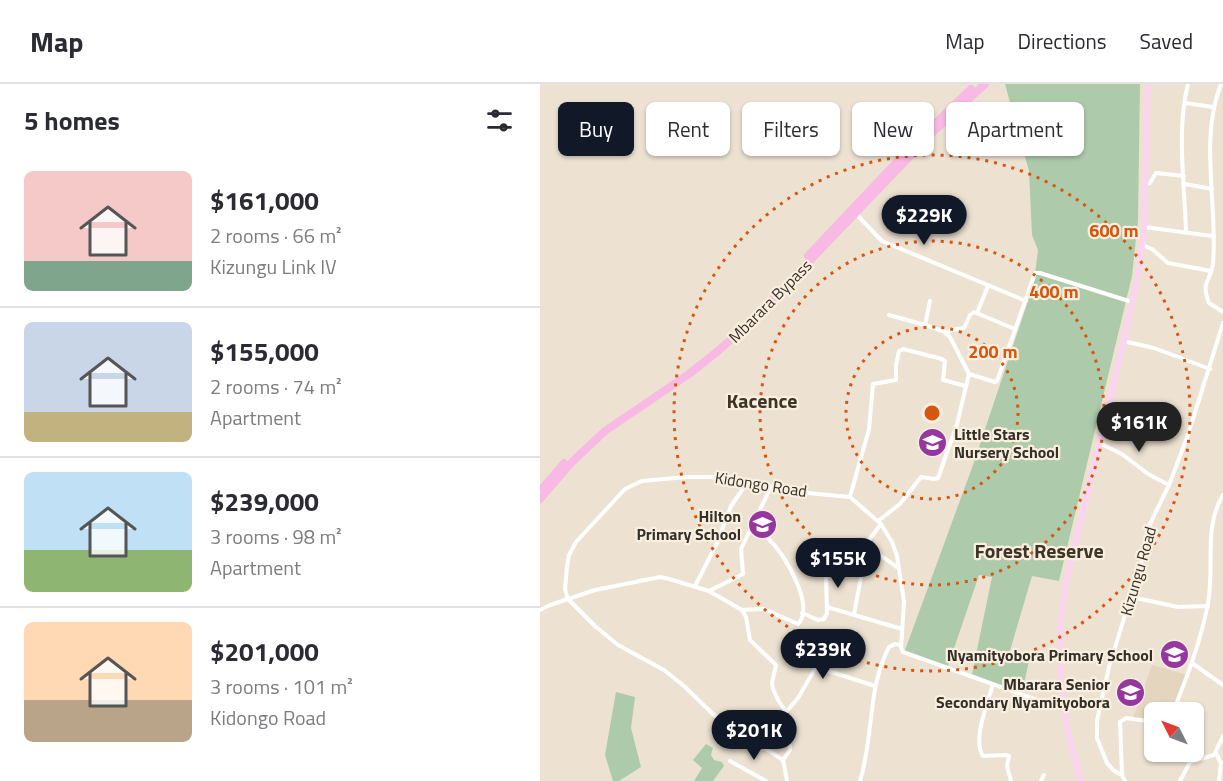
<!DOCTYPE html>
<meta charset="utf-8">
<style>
body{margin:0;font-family:"Titillium Web",sans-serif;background:#f2f2f3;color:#2b2b33;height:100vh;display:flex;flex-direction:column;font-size:22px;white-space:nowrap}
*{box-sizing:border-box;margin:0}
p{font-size:20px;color:#7c7c81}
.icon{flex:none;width:33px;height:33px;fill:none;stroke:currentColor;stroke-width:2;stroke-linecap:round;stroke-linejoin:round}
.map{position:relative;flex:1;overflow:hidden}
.panel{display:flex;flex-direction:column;background:#fff;width:540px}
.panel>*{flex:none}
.top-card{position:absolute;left:18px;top:18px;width:570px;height:54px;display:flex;gap:12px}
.needle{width:39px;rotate:312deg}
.tools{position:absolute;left:604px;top:618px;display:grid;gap:12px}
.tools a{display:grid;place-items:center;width:60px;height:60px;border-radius:9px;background:#fff;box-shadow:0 2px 4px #0004;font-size:30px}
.price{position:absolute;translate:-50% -51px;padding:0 14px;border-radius:21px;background:#111827;color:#fff;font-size:20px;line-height:39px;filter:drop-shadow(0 2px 3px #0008)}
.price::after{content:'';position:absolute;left:50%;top:36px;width:18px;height:14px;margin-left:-9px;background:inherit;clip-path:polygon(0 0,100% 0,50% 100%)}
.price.current{background:#222;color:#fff}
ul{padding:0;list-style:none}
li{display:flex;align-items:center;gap:18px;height:150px;padding:0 24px}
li+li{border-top:2px solid #e1e1e2}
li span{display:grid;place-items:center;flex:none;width:168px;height:120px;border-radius:9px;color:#555}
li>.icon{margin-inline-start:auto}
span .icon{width:72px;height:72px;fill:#fffc;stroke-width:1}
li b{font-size:26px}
h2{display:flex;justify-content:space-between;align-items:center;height:72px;padding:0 24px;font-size:26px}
.pill{padding:0 21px;border-radius:9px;background:#fff;box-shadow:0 2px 4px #0004;font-size:21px;line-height:54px}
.pill.current{background:#111827;color:#fff}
header{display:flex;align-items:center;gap:36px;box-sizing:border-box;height:84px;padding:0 30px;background:#fff;border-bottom:2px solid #e1e1e2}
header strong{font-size:28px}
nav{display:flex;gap:33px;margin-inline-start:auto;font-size:21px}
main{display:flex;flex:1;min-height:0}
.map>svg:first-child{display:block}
.built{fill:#e4d5bf}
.green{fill:#adcbaa}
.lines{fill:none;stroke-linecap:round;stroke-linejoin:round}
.minor{stroke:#fff;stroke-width:4}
.major{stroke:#fbd5ef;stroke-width:6}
.highway{stroke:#f9b9e5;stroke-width:8}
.ring{fill:none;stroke:#d6550f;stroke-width:3;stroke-dasharray:3 6}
.labels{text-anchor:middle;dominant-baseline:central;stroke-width:4.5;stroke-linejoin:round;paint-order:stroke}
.street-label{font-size:16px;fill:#332f29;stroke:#faefdf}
.poi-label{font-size:16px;font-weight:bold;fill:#332f29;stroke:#faefdf;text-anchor:end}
.quarter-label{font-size:20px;font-weight:bold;fill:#3e3528;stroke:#faefdf}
.centre{fill:#d6550f;stroke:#faefdf;stroke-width:3}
.ring-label{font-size:18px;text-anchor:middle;font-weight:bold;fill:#d6550f;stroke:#faefdf;stroke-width:4.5;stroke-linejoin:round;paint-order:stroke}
</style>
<header>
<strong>Map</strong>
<nav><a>Map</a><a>Directions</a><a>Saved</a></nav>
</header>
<main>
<section class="panel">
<h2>5 homes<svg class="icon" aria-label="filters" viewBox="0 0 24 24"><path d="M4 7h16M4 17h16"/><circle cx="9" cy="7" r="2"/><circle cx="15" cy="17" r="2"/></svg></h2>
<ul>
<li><span style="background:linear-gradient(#f6c9c9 75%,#7fa58c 0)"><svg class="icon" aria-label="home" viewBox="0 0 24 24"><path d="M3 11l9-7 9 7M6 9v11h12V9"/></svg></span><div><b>$161,000</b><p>2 rooms · 66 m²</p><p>Kizungu Link IV</p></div></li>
<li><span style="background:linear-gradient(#c9d6e8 75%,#c2b280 0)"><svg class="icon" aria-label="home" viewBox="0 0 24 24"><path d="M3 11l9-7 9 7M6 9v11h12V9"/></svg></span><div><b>$155,000</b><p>2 rooms · 74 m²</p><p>Apartment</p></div></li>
<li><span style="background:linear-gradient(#bfe0f5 65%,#8fb573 0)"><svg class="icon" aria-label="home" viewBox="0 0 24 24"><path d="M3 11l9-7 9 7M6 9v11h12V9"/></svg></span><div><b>$239,000</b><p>3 rooms · 98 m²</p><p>Apartment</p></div></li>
<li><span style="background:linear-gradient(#ffd9b3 65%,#b9a48a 0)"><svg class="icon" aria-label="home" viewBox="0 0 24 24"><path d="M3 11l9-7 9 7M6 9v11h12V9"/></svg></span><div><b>$201,000</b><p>3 rooms · 101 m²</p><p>Kidongo Road</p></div></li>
</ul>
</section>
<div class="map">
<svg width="683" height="697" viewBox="0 0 683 697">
<rect width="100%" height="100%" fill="#ede2d2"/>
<polygon class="built" points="612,581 648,591 632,628 615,628 615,638 593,635"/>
<g class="green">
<polygon points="465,0 600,0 598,136 592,192 519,497 492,492 469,570 489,577 483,604 471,605 432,590 452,493 439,491 408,582 364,569 433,381 494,199 498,166 492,151 489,87"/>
<polygon points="76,608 95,613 91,644 101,683 79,697 73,697 65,671"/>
<polygon points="166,660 173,664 171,671 174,676 182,678 184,682 173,697 154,697 162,684 153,676"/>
</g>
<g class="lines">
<g class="minor">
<path d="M681,0C659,55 678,122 673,180C671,198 660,196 669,219L683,228"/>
<polyline points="645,19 673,23"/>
<polyline points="645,100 672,105"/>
<polyline points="605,101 610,99 616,89 644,92"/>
<polyline points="316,130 342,157 486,217"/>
<polyline points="604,143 672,152"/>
<path d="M646,149C645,101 636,47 648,0"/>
<polyline points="602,161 612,165 628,179 671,187"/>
<polyline points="437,229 448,202"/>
<polyline points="385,241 390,217"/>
<polyline points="406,250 411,246 424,244 430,231 434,228 475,245"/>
<polyline points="583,257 614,264 670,285"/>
<polyline points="429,290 455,298 457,297 495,189 500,189 592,218"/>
<polyline points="559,359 582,370 608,390 629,401"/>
<polyline points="310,413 329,345 333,300 356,296 356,281 359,267 363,265 402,275 405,277 403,296 426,302"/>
<polyline points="338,437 360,420 381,393 394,395 398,394 417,340 429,290 410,253 405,248 385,241 349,231"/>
<polyline points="323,464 341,440"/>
<polyline points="155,502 177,459 191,422 209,396"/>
<polyline points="169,507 203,490 201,465 213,440"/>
<polyline points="591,513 638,523 668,522"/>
<polyline points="287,523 362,545"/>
<polyline points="0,526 10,521 55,506 120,493 129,495 169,507 202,526 206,533 210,556 236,581 232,599 233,605 238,616 246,628 249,642 250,666 243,676"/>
<path d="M202,526L224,525L258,540C274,524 250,482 239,467C232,457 222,448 213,440L231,403"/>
<path d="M262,529L278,536L284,535L287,529L286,493L316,464C331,462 347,476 358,484"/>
<polyline points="314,530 321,493"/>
<polyline points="652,579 683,601"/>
<path d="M453,600C448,619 432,655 443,672L465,671L469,672L467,682L471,697"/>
<polyline points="246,628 258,614 276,583 335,602"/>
<path d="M633,628C647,593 661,557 668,519C675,483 663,443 683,411"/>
<polyline points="676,669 681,679 679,697"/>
<polyline points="243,676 174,631 144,602 124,586 78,561 56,543 28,515 25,505 27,482 29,471 36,458 85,405 102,397 147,393 192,393 246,407 310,413 341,440 352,458 357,472 364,517 361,564 363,568 500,617 523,618"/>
<polyline points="243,676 247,697"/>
<polyline points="190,677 226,697"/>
<polyline points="582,691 580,638 586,634 615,638"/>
<path d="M320,697C334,653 327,605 349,563L355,560L361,561"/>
<polyline points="501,697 504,691"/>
<polyline points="585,697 582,691 573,686 567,679 557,654 557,637 569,583 602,476 609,442 629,401 648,351 683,239"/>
<polyline points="640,697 650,678 674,671 683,652"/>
</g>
<path class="major" d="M541,697C526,650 519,603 520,554C521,509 534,464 545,420C563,342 584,264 599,186L604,143L608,0"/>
<g class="highway">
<polyline points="268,172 370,64 431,5"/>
<polyline points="3,404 24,379"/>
<polyline points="0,415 33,377 65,347 149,290 178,267 217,232 394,47 445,0"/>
</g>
</g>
<g class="ring">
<circle cx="392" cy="329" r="86"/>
<circle cx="392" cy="329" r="172"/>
<circle cx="392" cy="329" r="258"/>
</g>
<defs>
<symbol id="school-disc" viewBox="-11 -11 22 22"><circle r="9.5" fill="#9637a0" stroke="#faefdf"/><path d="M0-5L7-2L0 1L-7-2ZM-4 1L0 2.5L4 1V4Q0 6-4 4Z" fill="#fff"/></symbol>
</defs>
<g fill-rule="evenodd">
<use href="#school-disc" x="376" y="342" width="33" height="33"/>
<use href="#school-disc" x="206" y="424" width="33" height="33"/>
<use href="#school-disc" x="618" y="554" width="33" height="33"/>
<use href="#school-disc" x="574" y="592" width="33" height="33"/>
</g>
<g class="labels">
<g class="street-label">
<text transform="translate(230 217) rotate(-45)">Mbarara Bypass</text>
<text transform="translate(221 400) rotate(9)">Kidongo Road</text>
<text transform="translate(598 487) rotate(-74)">Kizungu Road</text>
</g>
<g class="poi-label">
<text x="414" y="350" text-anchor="start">Little Stars<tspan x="414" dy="18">Nursery School</tspan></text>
<text x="201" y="432">Hilton<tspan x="201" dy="18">Primary School</tspan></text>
<text x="613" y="571">Nyamityobora Primary School</text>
<text x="570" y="600">Mbarara Senior<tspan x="570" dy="18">Secondary Nyamityobora</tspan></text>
</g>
<g class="quarter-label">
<text x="222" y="316">Kacence</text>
<text x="499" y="466">Forest Reserve</text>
</g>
</g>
<circle cx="392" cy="329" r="9" class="centre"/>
<g class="ring-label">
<text x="574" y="153">600 m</text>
<text x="514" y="214">400 m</text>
<text x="453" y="274">200 m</text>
</g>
</svg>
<div class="tools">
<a><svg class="needle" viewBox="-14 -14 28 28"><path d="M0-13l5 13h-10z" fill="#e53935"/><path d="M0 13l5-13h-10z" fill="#7c7c81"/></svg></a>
</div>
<b class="price" style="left:384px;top:162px">$229K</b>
<b class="price current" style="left:599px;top:369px">$161K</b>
<b class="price" style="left:298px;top:505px">$155K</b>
<b class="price" style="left:283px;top:596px">$239K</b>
<b class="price" style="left:214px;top:677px">$201K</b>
<div class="top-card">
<a class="pill current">Buy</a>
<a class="pill">Rent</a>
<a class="pill">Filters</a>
<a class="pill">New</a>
<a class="pill">Apartment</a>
</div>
</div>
</main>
